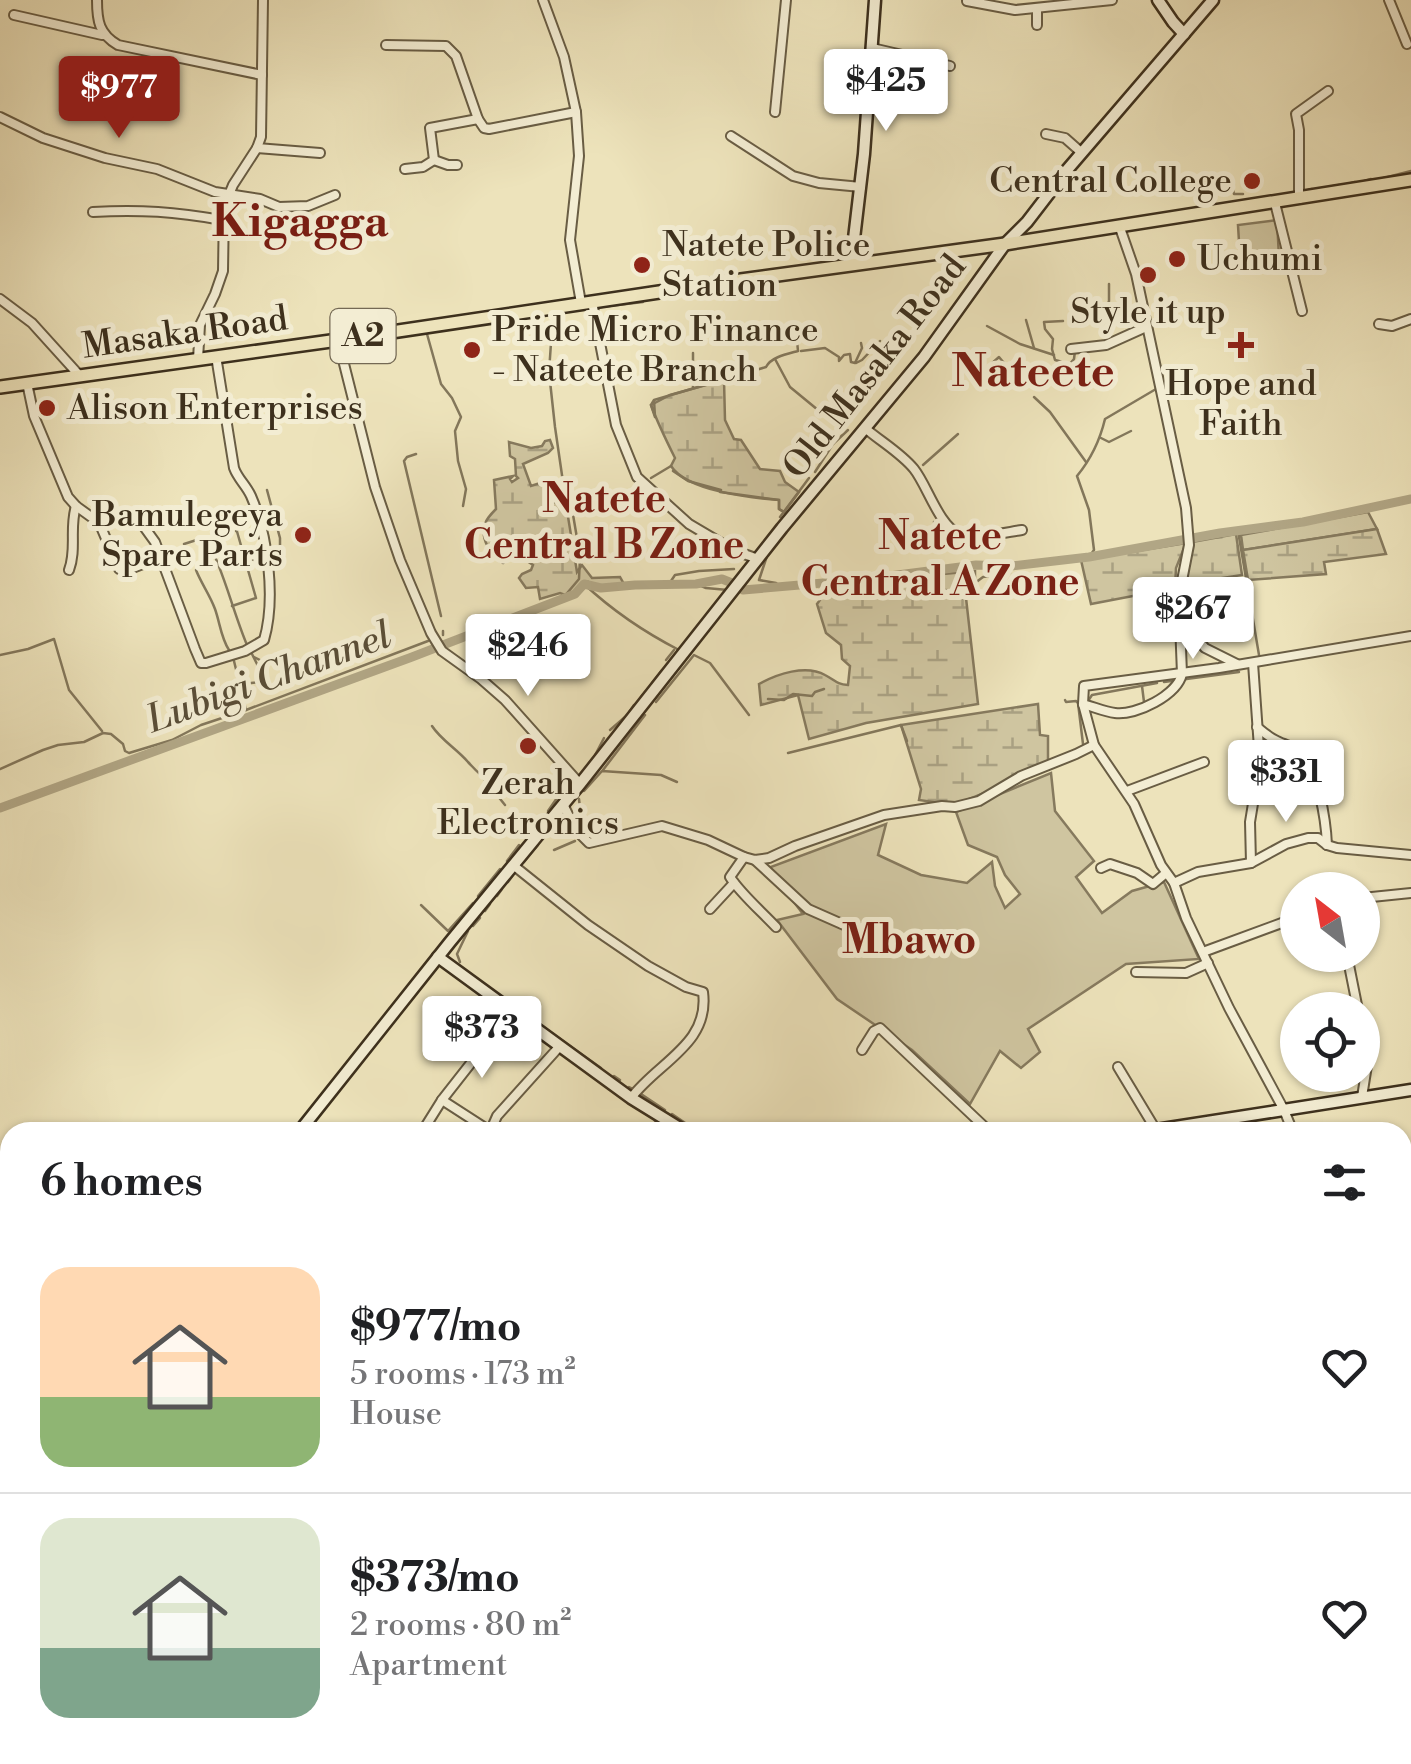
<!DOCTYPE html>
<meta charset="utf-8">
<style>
body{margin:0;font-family:"Libre Bodoni",serif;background:#f2f2f2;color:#202124;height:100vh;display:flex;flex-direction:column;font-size:38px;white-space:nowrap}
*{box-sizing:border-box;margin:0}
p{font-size:32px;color:#757577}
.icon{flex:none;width:55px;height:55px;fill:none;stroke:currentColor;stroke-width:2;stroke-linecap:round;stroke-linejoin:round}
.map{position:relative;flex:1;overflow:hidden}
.details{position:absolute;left:0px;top:1122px;width:1412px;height:642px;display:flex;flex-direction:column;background:#fff;border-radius:30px 30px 0 0;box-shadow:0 2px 8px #0004}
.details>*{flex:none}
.needle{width:65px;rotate:329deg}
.controls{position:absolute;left:1280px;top:872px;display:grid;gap:20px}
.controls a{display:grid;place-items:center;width:100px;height:100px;border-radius:50%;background:#fff;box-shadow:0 2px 8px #0004;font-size:50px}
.price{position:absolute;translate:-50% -85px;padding:0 22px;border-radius:10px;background:#fff;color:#222;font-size:32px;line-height:65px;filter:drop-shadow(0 2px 5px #0008)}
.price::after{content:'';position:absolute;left:50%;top:60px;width:30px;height:22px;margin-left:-15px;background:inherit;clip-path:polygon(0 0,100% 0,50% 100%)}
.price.on{background:#8f2418;color:#fff}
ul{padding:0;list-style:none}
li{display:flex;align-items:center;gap:30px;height:250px;padding:0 40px}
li+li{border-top:2px solid #e0e0e0}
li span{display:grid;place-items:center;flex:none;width:280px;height:200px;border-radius:30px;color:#555}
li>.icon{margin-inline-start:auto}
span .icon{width:120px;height:120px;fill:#fffc;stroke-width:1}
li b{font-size:42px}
h2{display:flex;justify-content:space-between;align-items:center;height:120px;padding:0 40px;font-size:42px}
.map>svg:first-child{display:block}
.grass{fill:#cfc5a0;stroke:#867a5e;stroke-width:2.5}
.wetland{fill:url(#wetland-marsh);stroke:#867a5e;stroke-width:2.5}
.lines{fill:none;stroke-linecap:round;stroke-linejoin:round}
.stream{stroke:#83775b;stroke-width:2.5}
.canal{stroke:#b1a685;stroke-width:9}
.street-casing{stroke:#695d44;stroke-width:12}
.secondary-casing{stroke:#3d301d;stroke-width:15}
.primary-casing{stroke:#3d301d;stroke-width:16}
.street{stroke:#f3edd3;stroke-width:8}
.secondary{stroke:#f3edd3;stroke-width:10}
.primary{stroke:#ede3bb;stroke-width:11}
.poi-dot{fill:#8f2418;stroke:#f3edd3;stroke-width:4}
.labels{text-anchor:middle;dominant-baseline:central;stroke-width:10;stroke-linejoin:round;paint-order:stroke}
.shield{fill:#f3edd3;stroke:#746954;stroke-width:2.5}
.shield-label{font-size:32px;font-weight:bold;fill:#3d301d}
.poi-label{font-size:35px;fill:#3d301d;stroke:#f3edd3;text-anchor:start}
.street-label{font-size:35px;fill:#3d301d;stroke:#f3edd3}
.water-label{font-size:38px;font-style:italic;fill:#5a4e37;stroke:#f3edd3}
.quarter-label{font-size:40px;font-weight:bold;fill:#7a1f14;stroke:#f3edd3}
.district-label{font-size:45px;font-weight:bold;fill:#7a1f14;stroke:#f3edd3}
</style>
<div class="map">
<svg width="1411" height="1764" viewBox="0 0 1411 1764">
<defs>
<pattern id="wetland-marsh" width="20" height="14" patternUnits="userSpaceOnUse" patternTransform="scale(2.5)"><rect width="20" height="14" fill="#cfc5a0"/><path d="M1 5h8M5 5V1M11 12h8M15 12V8" fill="none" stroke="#a9a082"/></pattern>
</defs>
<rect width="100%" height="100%" fill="#ede3bb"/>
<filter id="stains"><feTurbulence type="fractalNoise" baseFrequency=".002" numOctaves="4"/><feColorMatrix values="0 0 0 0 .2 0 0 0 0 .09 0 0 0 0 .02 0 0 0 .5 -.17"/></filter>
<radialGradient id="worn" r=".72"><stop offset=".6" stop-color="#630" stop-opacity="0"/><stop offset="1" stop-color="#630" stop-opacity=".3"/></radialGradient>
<g class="grass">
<polygon points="1277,220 1279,257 1240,258 1238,225"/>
<polygon points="1368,512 1377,529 1243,550 1241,535"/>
<polygon points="1051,773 1055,811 1094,861 1076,877 1102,913 1132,891 1164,882 1199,959 1126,964 1028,1029 1040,1052 1021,1068 1000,1051 970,1104 912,1050 837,999 777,920 803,914 768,868 886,824 878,855 921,875 967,883 992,862 995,886 1005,908 1020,894 1005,875 997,857 968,845 956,812"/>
</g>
<g class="wetland">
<path d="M724,380L725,420L734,439L741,440L760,469L780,471L785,482L799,492L784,512L779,509V500C751,498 687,491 671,466L675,458C666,440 658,424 651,405L670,395Z"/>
<path d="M550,440L553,448L548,453L523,464L531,486L543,482H559L564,492L577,572L582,565L592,578L620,577L625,586L601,588L584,584L575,594L568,596L560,593L540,599L538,587L526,588L519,578L522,574L531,570L533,565L527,561L511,557L503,563C491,556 480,539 485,524C486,520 493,512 496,509L494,480L513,476L510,479L512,482L518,478L516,476L515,459L510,456L509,442L531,448L542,446L545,441Z"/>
<polygon points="1377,529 1386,554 1324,562 1326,574 1248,580 1243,550"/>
<polygon points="1236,534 1242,575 1184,584 1192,542"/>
<polygon points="1186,543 1176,568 1175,588 1091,604 1081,560"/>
<path d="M975,571V586L966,598L978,704L866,723L809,739L798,695L761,705L759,684C777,674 806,664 825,675C835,680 836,684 848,685L850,666L842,659L841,645L826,633L817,604L820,600L819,590L890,579Z"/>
<polygon points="1038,704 1040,735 1048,736 1048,761 992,790 954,805 919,800 921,789 901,725"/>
</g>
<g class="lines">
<g class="stream">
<polyline points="1376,180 1411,171"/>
<polyline points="1361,182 1371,179"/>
<polyline points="1351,183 1355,182"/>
<polyline points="1333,186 1339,185"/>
<polyline points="1233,190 1234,194 1243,194"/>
<polyline points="1308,190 1312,189"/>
<polyline points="601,307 643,302"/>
<polyline points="553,314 549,372 555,427 563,482 570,497 578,544"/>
<polyline points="1026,320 1034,348"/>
<path d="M1063,321L1044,322L1045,329L1053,339L1052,349L1055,360C1068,362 1077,375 1085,385"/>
<polyline points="1073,321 1087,316 1098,318 1104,316 1109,301 1109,284"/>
<polyline points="987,326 1020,344 1054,355"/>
<polyline points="427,334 441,384 452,398 461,417 455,431 458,461 466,489 463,506"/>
<polyline points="801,351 825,348 839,357 839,361 844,355 850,354 851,362 855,363 862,348 861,343"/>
<polyline points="775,359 790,387 818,410"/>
<polyline points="856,363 862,360 880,341"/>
<polyline points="1068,366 1074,359 1075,351"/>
<polyline points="987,382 981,373 999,357 1009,369"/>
<polyline points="693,387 693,353"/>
<polyline points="1034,397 1050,412 1086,462"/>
<path d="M654,400L655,417L651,405L654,400L766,367C771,357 787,354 798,351L796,331"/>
<polyline points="1101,438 1109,442 1131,431"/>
<polyline points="416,454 407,457 404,461 441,616"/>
<polyline points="923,465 958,434"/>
<polyline points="673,471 688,481 721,490 720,492 779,500 779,509 784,512"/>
<polyline points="815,472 833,444 848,430"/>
<polyline points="651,478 671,466"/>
<polyline points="267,490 280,538 280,551 270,554"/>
<polyline points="232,514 256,598 232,606"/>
<polyline points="780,517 809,478"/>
<polyline points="934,522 937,530 939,549"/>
<polyline points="236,531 247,523 252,511"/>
<polyline points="1238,531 1259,655"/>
<path d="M184,544L206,537C224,571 232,609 247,645"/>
<polyline points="768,553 759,580 776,583 780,587"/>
<path d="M1089,557L1094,550L1089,510L1077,476C1091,459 1100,440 1105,419L1156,389"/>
<polyline points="246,563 262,556"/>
<path d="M196,570C201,583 210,595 215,609C220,623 221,638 229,650"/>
<polyline points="975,583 983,577 1010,573 1008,566"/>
<path d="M584,584C613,611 644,632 679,650"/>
<polyline points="669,584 675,575 699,571 734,569"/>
<polyline points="696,584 706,588 728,590"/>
<polyline points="563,598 579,579 580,557"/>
<polyline points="443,635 443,631"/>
<polyline points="0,655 28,649 54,639 69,690 102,731"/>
<polyline points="233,657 246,710"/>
<polyline points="254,657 262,661 262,669"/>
<polyline points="666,660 674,650"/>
<polyline points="1164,682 1239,672"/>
<polyline points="652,683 662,670"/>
<polyline points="241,684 262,682 263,676 251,652"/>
<polyline points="1142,686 1144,702"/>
<polyline points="641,697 645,692"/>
<polyline points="768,699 784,700 793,694 812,696 815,692 824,689"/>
<polyline points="1065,700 1066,702 1076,701 1078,703 1083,744"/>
<polyline points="1088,701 1092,695 1157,683"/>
<polyline points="656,702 694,655 710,663 749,715"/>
<polyline points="630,711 634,705"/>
<path d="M432,726C441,740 457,749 468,762C472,766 475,770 480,774L505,805"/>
<polyline points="610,730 625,717"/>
<polyline points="788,753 901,725 907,741"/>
<polyline points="593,759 604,738"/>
<polyline points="0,769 43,750 58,745 84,742 103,733 111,734 123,744 125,751 129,753 172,740 201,725 246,710 428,641"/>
<polyline points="603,770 645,715"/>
<polyline points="566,787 570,781"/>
<polyline points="584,791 602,771 661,775 677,782"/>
<polyline points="579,799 580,808"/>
<polyline points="548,811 557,798"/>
<polyline points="584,814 586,820"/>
<polyline points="536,824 541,818"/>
<polyline points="590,830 591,835"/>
<polyline points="525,837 530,831"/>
<polyline points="554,850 575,841"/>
<polyline points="507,861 519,845"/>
<polyline points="524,862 538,845"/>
<polyline points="508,882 516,871"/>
<polyline points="478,896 500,869"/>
<polyline points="497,896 502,889"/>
<polyline points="421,905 448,931 473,903"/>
<polyline points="485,911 490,904"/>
<polyline points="473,926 480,918"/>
<polyline points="460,962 457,954 468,931"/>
<polyline points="539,1024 601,1068"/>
<polyline points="614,1076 620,1080"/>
<polyline points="629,1087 633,1089"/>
<polyline points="641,1094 665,1110"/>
<polyline points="672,1114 697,1131"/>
<polyline points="655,1121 661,1124"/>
<polyline points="669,1130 674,1132"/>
</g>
<g class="canal">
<polyline points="743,590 858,580 976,565 1011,566 1089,557 1220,533 1303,522 1411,499"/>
<polyline points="0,808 412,657 575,594 584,584 601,588 635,585 696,584 722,579 732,583"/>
</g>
<defs>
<g id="street">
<path d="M97,0C97,21 99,34 118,45L262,75"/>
<polyline points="543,0 564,57 576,112 579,156 570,240 581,303"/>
<polyline points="1389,0 1407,44"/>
<polyline points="967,1 1015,10 1112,0"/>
<polyline points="1037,9 1037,25"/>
<polyline points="14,15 102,35"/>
<polyline points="386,45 446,46 456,56 478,119 484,128 489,129 576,112"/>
<polyline points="872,48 950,66"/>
<polyline points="775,112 786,0"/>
<polyline points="0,117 43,138 105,158 157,169 215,192 260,199 279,207 308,206 335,195"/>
<polyline points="1046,134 1065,138 1082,153"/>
<polyline points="731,136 793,176 819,183 861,187"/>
<polyline points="257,148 320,153"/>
<polyline points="434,160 448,165 457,165"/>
<polyline points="405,169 423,167 434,160 430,128 478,119"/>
<polyline points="1299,199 1299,130 1296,114 1328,91"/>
<polyline points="1275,203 1302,311"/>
<path d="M93,212C140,209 176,212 222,220"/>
<polyline points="0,299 32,323 79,375"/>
<polyline points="592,302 616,425 637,477 689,524 733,550 758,559"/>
<polyline points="1379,324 1392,326 1411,319"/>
<polyline points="338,340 375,487 400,560 431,633 442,651 481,679 505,700 580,784"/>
<polyline points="1071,349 1106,345 1146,327"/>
<polyline points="198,359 200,325 215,294 223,271 224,207 233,185 257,148 261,137 263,0"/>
<path d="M27,383L34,416L68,497L76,506L94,519L127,514L142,524L155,542L195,649L201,663H206L245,651L264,640C276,599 268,535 251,496C246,485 238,479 234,468L216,356"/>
<path d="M865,428C880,441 901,453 914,469C927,485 939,526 959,534C973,540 1007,532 1022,530"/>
<polyline points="98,520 119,569 125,571 143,564"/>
<path d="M69,570C77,549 69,528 76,506"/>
<polyline points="1179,618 1205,648 1237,664"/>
<path d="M1083,704C1094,707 1105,712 1115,713C1136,716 1177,695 1182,674L1179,596L1189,545L1186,508L1136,274L1119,225"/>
<path d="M1257,727C1263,732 1270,738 1277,741C1284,745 1293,746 1300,751C1318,768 1326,821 1327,845"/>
<polyline points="1127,791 1204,762"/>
<polyline points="563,804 575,829 589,843 662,826 708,840 744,857 755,860 769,858 795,846 884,815 942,806 955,807 979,801 1021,776 1076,754 1094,745"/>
<path d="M744,857L730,877C741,894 761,911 776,927"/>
<polyline points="755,860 808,909 851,928 861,929 880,924"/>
<polyline points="1251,863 1250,822 1258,773 1259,748 1253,663"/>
<path d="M513,865L588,925L648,966L686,987L703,992C710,1044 658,1062 631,1098"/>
<polyline points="1101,868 1110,864 1137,873 1153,884 1166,873"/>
<polyline points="1174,883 1198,872 1251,863 1286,844 1308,838 1318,838 1327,845 1337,848 1411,855"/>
<polyline points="1362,898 1411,893"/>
<polyline points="710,909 734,883"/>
<polyline points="1203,952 1298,917"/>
<polyline points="1350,955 1349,965 1358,1010"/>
<polyline points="1136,972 1186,973 1208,963"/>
<polyline points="862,1050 874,1031 880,1028 990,1132"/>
<polyline points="1118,1067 1156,1130"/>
<polyline points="1362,1097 1368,1059 1362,1031"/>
<polyline points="442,1100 490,1131"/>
<polyline points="422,1132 442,1100 511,1012"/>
<polyline points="490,1132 497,1116 559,1047"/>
<polyline points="1293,1132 1284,1110 1229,1008 1186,918 1174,883 1161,865 1134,804 1094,745 1083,704 1084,686 1219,668 1411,636"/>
<polyline points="1402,1293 1411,1299"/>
<polyline points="1402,1478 1411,1473"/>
<polyline points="1402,1627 1411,1633"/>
<polyline points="0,1741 10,1753"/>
<polyline points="593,1755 593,1764"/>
<polyline points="1237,1755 1244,1764"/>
<polyline points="688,1764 698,1755"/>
<polyline points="1403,1764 1411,1755"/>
</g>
<g id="secondary">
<polyline points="1158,0 1173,22 1184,34"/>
<polyline points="851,264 864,154 875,0"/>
<polyline points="438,957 631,1098 686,1132"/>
<polyline points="299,1132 450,942 580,784 782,528 924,357 1005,244 1027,222 1067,170 1213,0"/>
<polyline points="1143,1132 1411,1090"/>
<polyline points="0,1516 10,1503"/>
<polyline points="866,1755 868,1764"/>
</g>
<polyline id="primary" points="0,387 338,340 726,282 1005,244 1411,180"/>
</defs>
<use href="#street" class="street-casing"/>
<use href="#secondary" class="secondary-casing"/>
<use href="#primary" class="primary-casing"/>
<use href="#street" class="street"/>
<use href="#secondary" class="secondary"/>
<use href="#primary" class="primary"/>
</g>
<g class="poi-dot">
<circle cx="1252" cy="181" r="10"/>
<circle cx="1177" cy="259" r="10"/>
<circle cx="642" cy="265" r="10"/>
<circle cx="1148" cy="275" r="10"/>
<path d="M1236 330h10v10h10v10h-10v10h-10v-10h-10v-10h10z"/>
<circle cx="472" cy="350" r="10"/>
<circle cx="47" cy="408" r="10"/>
<circle cx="303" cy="535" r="10"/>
<circle cx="528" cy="746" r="10"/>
</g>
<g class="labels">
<rect class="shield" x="330.5" y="309" width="65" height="54" rx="8"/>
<g class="shield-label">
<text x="363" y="336">A2</text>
</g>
<g class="poi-label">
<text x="1232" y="181" text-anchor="end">Central College</text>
<text x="662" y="245">Natete Police<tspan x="662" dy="40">Station</tspan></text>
<text x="1197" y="259">Uchumi</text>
<text x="1148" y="312" text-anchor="middle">Style it up</text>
<text x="492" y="330">Pride Micro Finance<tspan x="492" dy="40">- Nateete Branch</tspan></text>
<text x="1241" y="384" text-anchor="middle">Hope and<tspan x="1241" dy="40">Faith</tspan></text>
<text x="67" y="408">Alison Enterprises</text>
<text x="283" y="515" text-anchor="end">Bamulegeya<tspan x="283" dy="40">Spare Parts</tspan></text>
<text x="528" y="783" text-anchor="middle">Zerah<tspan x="528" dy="40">Electronics</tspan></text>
</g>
<g class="street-label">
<text transform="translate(185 333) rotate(-8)">Masaka Road</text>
<text transform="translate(875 367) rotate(-52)">Old Masaka Road</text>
</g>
<g class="water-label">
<text transform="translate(269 678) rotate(-20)">Lubigi Channel</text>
</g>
<g class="quarter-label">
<text x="604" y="500">Natete<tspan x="604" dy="46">Central B Zone</tspan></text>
<text x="940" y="537">Natete<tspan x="940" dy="46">Central A Zone</tspan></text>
<text x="909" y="941">Mbawo</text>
</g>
<g class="district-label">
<text x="300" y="222">Kigagga</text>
<text x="1033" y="372">Nateete</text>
</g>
</g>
<rect width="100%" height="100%" filter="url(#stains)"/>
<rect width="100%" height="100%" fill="url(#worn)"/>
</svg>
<div class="controls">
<a><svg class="needle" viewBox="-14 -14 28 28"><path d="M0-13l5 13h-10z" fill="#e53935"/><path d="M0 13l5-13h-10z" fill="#757577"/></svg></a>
<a><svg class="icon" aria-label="locate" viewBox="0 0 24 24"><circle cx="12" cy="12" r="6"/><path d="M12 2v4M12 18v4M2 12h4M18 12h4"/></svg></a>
</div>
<b class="price" style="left:886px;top:134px">$425</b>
<b class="price on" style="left:119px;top:141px">$977</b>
<b class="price" style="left:1193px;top:662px">$267</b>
<b class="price" style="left:528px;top:699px">$246</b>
<b class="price" style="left:1286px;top:825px">$331</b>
<b class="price" style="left:482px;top:1081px">$373</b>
<section class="details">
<h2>6 homes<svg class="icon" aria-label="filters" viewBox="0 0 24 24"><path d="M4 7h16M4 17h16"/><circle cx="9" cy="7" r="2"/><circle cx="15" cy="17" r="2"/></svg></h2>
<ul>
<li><span style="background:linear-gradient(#ffd9b3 65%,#8fb573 0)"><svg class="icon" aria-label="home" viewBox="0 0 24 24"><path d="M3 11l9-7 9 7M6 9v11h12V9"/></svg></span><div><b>$977/mo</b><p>5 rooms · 173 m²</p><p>House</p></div><svg class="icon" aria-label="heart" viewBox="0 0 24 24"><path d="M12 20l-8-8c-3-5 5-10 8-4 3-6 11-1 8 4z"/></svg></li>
<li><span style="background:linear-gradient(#dfe7d0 65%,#7fa58c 0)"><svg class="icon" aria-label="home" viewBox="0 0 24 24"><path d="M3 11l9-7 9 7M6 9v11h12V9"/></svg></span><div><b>$373/mo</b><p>2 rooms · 80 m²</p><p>Apartment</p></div><svg class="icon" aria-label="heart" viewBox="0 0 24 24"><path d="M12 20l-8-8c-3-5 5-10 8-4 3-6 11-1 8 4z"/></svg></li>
</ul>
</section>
</div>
